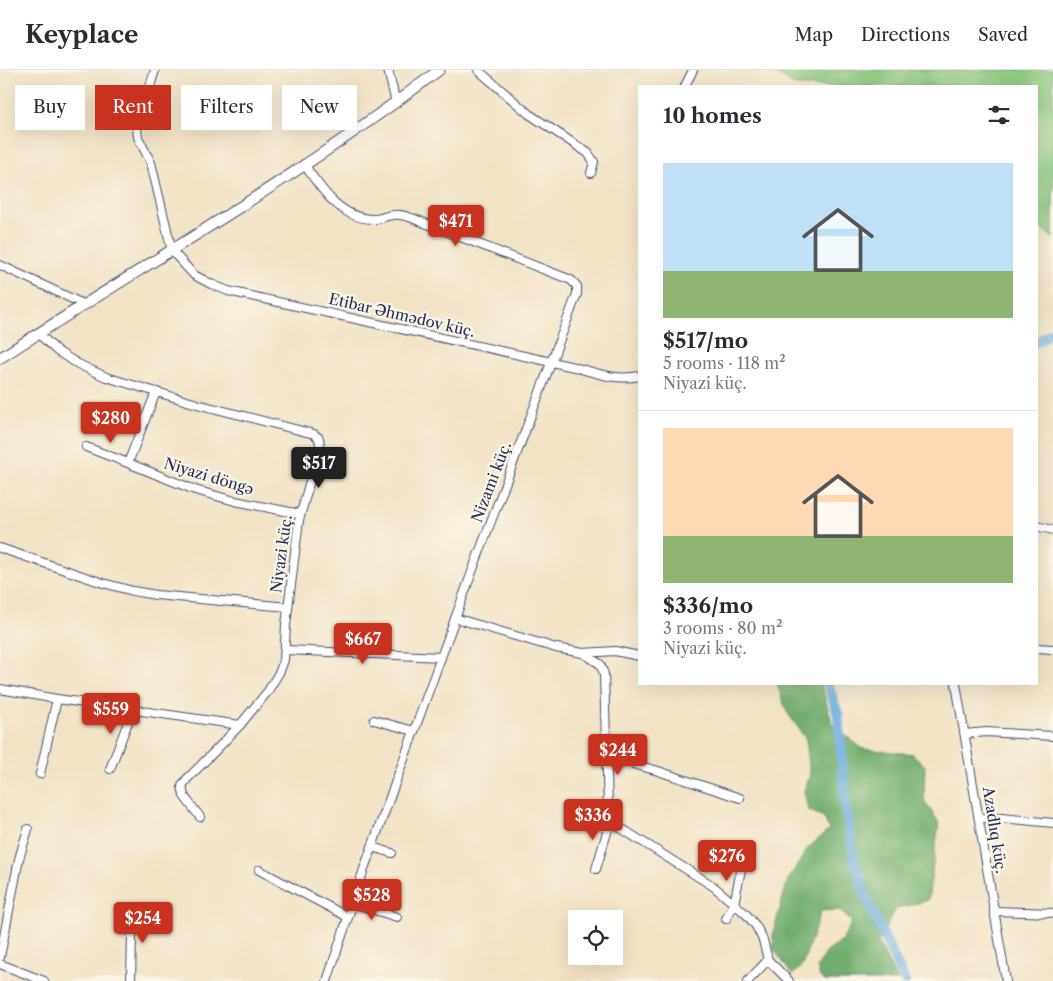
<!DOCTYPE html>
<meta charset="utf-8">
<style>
body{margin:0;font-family:"Libre Caslon Text",serif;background:#f7f7f7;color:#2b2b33;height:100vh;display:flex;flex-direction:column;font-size:19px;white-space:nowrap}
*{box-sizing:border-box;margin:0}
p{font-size:16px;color:#7c7c81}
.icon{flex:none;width:28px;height:28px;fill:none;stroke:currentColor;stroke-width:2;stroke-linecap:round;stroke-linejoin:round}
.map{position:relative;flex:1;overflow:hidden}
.drawer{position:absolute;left:638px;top:15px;width:400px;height:600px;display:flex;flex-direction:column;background:#fff;border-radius:0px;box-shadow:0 5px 20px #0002}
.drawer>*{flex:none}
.top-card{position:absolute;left:15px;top:15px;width:475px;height:45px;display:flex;gap:10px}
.fabs{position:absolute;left:568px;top:840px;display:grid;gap:10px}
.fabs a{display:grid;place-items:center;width:55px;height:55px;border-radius:0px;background:#fff;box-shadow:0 5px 20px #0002;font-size:25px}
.price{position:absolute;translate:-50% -42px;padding:0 11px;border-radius:5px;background:#c8321e;color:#fff;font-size:16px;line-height:32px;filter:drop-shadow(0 1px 2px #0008)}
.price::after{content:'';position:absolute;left:50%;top:30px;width:15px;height:11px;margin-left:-8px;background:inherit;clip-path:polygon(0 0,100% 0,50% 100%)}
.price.active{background:#222;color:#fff}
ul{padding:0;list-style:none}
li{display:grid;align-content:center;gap:10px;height:265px;padding:0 25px}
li+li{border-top:1px solid #e1e1e2}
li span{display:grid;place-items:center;height:155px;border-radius:0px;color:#555}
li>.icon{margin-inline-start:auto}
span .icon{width:90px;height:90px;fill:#fffc;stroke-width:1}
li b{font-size:21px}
h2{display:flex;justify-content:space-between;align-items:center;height:60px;padding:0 25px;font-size:21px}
.chip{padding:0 18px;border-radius:0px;background:#fff;box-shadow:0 5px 20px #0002;font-size:18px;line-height:45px}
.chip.active{background:#c8321e;color:#fff}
header{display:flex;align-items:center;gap:30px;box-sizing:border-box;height:70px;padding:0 25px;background:#fff;border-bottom:1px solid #e1e1e2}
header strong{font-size:24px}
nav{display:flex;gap:28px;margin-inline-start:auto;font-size:18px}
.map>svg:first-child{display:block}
.green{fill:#8ecb80;stroke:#547d6f}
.forest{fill:#72af6e;stroke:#466f66}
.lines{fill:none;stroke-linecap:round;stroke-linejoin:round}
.canal{stroke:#6aaedf;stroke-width:10}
.minor-casing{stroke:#3b4a6e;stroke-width:10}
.tertiary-casing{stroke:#3b4a6e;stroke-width:12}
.minor{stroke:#fff;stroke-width:8}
.tertiary{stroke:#fff;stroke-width:10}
.labels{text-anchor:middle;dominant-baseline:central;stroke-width:5;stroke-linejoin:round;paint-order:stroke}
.street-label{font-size:15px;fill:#1b2f5e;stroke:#fcf5e5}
</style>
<header>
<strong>Keyplace</strong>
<nav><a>Map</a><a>Directions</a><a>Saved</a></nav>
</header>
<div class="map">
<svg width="1053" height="911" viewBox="0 0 1053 911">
<rect width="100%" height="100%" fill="#fcf5e5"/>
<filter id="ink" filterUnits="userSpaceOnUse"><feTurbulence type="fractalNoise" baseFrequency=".02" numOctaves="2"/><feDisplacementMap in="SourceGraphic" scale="10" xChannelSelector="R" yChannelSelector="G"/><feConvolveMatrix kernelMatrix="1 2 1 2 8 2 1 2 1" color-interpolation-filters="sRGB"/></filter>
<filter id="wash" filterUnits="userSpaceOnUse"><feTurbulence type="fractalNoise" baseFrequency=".0096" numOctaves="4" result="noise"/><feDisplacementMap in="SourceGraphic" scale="20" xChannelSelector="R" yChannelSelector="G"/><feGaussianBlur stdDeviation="1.12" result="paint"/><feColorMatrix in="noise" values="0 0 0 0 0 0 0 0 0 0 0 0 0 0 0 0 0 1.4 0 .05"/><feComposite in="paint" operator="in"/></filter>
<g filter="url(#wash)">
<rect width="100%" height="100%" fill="#f1e3c6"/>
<polygon class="green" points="770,0 1053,0 1053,168 1036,154 1036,16 796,16"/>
<polygon class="forest" points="777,614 821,614 833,656 863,679 913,684 925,696 924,730 939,753 928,830 896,839 878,872 898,911 825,911 820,907 817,897 827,882 842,871 852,852 839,840 821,841 802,896 792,905 774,879 773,863 788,810 808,778 829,760 824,747 808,740 804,721 810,705 806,669 787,642"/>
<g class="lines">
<g class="canal">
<polyline points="1036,273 1053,261"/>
<polyline points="828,614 838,644 846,741 854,787 867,830 905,911"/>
</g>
</g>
</g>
<g filter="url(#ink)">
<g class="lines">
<defs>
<g id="minor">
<path d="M155,0L137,59L138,67L151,93L172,181L194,205L211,214L228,221L574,297C596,303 616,311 639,306"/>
<polyline points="388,0 396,33"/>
<polyline points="478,0 529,44 588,83 594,92 591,103"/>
<polyline points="685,16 693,0"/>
<path d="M304,94C321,119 341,150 375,149C381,149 387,145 394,145C402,144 409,147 417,150L571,210L577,216V224L476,491L365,796L327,911"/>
<polyline points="0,195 83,234"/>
<polyline points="38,263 57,281 78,294 106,307 197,334 314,364 319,368 320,375 299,450 286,555 284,590 280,601 268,621 240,655 216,680 187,709 182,716 184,726 200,747"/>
<polyline points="156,322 128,393 195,420 235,431 300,444"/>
<polyline points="86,377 128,393"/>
<polyline points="1036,456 1053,460"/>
<polyline points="0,478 103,513 133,521 156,525 288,537"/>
<polyline points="455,548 556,578 583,583 600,594 604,604 608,738 611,749 619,757 713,816 746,844 756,856 763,870 768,890 789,911"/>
<polyline points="1036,578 1053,579"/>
<polyline points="285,580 441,587"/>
<polyline points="583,583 615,581 639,586"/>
<polyline points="956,614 1006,911"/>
<polyline points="0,619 57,629 240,655"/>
<polyline points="374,650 414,661"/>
<polyline points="965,664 986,662 1053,666"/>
<polyline points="607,687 655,700 740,728"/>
<polyline points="110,699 133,639"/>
<polyline points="40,704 57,629"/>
<polyline points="979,748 1002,748 1053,753"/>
<polyline points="372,777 392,783"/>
<polyline points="596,799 611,749"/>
<polyline points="259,800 348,847"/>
<polyline points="352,833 397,847"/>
<polyline points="129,838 132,864 131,911"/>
<polyline points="994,841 1053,843"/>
<polyline points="726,849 734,834 745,780"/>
<polyline points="0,887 19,789 28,759"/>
<polyline points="0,894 44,911"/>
<polyline points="748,911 768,890"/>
</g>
<path id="tertiary" d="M0,288C147,193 300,106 439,0"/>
</defs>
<use href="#minor" class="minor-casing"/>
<use href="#tertiary" class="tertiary-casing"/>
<use href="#minor" class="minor"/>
<use href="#tertiary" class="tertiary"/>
</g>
</g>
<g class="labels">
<g class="street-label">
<text transform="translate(402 245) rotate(13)">Etibar Əhmədov küç.</text>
<text transform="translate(209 406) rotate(17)">Niyazi döngə</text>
<text transform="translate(491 412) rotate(-69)">Nizami küç.</text>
<text transform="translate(281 484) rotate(-82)">Niyazi küç.</text>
<text transform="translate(995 760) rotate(81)">Azadlıq küç.</text>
</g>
</g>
</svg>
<div class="fabs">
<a><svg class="icon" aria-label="locate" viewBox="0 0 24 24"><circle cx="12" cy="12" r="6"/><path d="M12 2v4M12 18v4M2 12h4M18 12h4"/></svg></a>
</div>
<b class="price" style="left:456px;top:177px">$471</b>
<b class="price" style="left:111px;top:374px">$280</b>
<b class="price active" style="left:319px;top:419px">$517</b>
<b class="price" style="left:363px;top:595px">$667</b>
<b class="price" style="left:111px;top:665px">$559</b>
<b class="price" style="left:618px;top:706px">$244</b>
<b class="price" style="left:593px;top:771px">$336</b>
<b class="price" style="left:727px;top:812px">$276</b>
<b class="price" style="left:372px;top:851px">$528</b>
<b class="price" style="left:143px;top:874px">$254</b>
<div class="top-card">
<a class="chip">Buy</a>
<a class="chip active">Rent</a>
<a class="chip">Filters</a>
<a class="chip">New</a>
</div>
<section class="drawer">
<h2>10 homes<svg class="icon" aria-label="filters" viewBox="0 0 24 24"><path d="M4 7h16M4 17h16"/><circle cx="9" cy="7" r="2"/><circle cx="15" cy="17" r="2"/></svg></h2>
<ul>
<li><span style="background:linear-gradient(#bfe0f5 70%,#8fb573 0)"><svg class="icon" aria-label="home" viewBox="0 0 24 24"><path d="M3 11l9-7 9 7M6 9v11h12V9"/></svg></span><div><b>$517/mo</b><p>5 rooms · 118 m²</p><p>Niyazi küç.</p></div></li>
<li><span style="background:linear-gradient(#ffd9b3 70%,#8fb573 0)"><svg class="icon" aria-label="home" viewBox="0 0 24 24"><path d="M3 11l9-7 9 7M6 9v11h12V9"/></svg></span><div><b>$336/mo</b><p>3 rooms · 80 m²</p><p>Niyazi küç.</p></div></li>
</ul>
</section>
</div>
